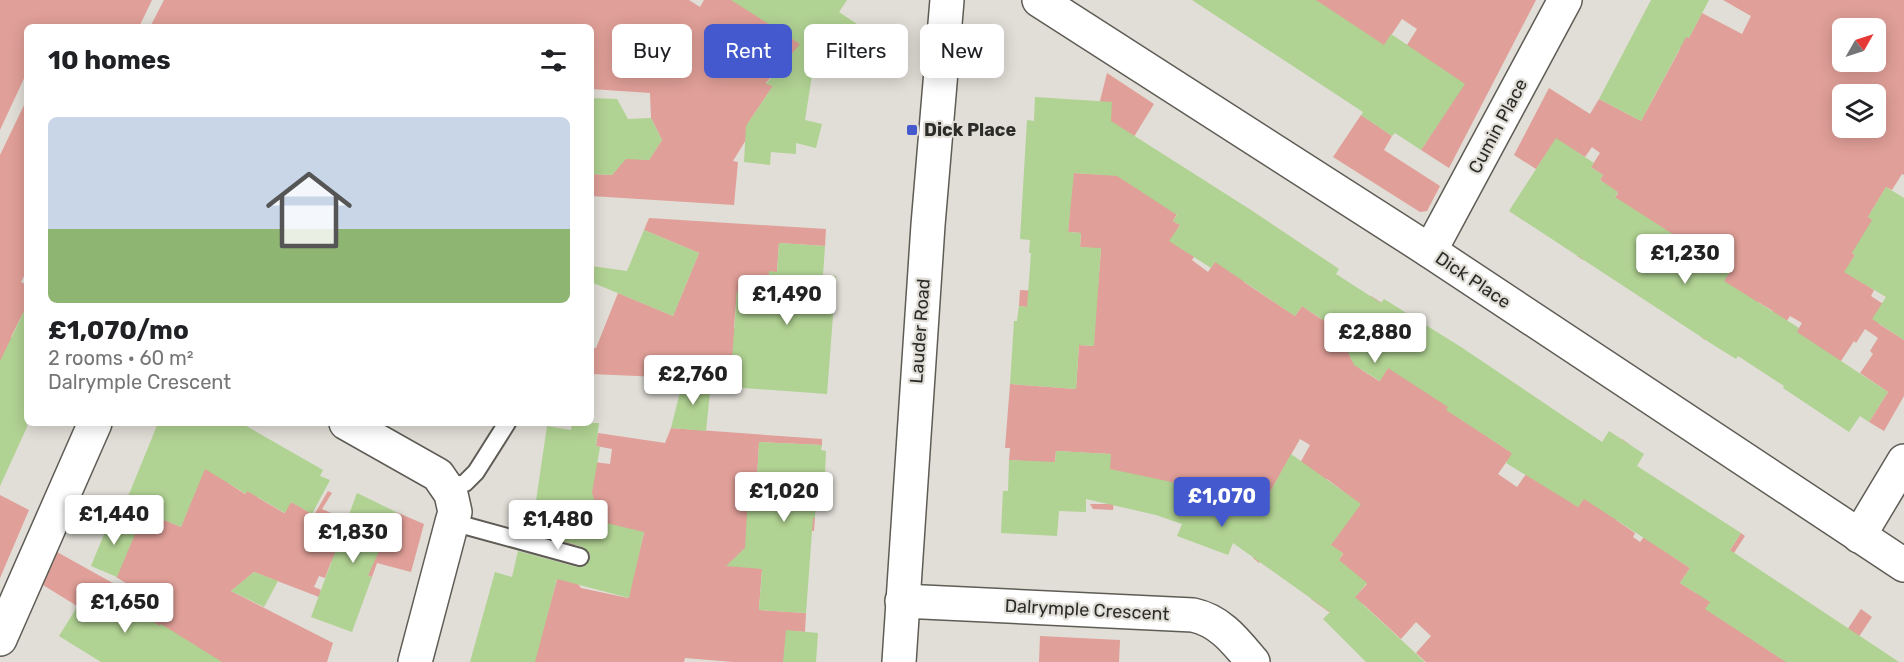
<!DOCTYPE html>
<meta charset="utf-8">
<style>
body{margin:0;font-family:Rubik,sans-serif;background:#f2f2f2;color:#202124;height:100vh;display:flex;flex-direction:column;font-size:22px;white-space:nowrap}
*{box-sizing:border-box;margin:0}
p{font-size:20px;color:#757577}
.icon{flex:none;width:33px;height:33px;fill:none;stroke:currentColor;stroke-width:2;stroke-linecap:round;stroke-linejoin:round}
.map{position:relative;flex:1;overflow:hidden}
.details{position:absolute;left:24px;top:24px;width:570px;height:402px;display:flex;flex-direction:column;background:#fff;border-radius:9px;box-shadow:0 3px 15px #0003}
.details>*{flex:none}
.hud{position:absolute;left:612px;top:24px;width:570px;height:54px;display:flex;gap:12px}
.needle{width:39px;rotate:51deg}
.fabs{position:absolute;left:1832px;top:18px;display:grid;gap:12px}
.fabs a{display:grid;place-items:center;width:54px;height:54px;border-radius:9px;background:#fff;box-shadow:0 3px 15px #0003;font-size:30px}
.price{position:absolute;translate:-50% -51px;padding:0 14px;border-radius:6px;background:#fff;color:#222;font-size:20px;line-height:39px;filter:drop-shadow(0 2px 3px #0008)}
.price::after{content:'';position:absolute;left:50%;top:36px;width:18px;height:14px;margin-left:-9px;background:inherit;clip-path:polygon(0 0,100% 0,50% 100%)}
.price.current{background:#4359cd;color:#fff}
ul{padding:0;list-style:none}
li{display:grid;align-content:center;gap:12px;height:318px;padding:0 24px}
li+li{border-top:2px solid #e0e0e0}
li span{display:grid;place-items:center;height:186px;border-radius:9px;color:#555}
li>.icon{margin-inline-start:auto}
span .icon{width:108px;height:108px;fill:#fffc;stroke-width:1}
li b{font-size:26px}
h2{display:flex;justify-content:space-between;align-items:center;height:72px;padding:0 24px;font-size:26px}
.chip{padding:0 21px;border-radius:9px;background:#fff;box-shadow:0 3px 15px #0003;font-size:21px;line-height:54px}
.chip.current{background:#4359cd;color:#fff}
.map>svg:first-child{display:block}
.green{fill:#e09f98;fill-rule:evenodd}
.building{fill:#b0d292}
.lines{fill:none;stroke-linecap:round;stroke-linejoin:round}
.lane-casing{stroke:#5e5c55;stroke-width:20}
.street-casing{stroke:#5e5c55;stroke-width:36}
.lane{stroke:#fff;stroke-width:16}
.street{stroke:#fff;stroke-width:33}
.poi-dot{fill:#4359cd;stroke:#e0ded6;stroke-width:2}
.labels{text-anchor:middle;dominant-baseline:central;stroke-width:4.5;stroke-linejoin:round;paint-order:stroke}
.street-label{font-size:18px;fill:#2c2c29;stroke:#e0ded6}
.poi-label{font-size:18px;font-weight:bold;fill:#2c2c29;stroke:#e0ded6;text-anchor:start}
</style>
<div class="map">
<svg width="1904" height="662" viewBox="0 0 1904 662">
<rect width="100%" height="100%" fill="#e0ded6"/>
<g class="green">
<polygon points="0,0 152,0 139,27 57,27 51,25 49,27 27,27 27,72 0,130"/>
<polygon points="164,0 689,0 700,7 704,0 731,0 801,20 804,67 784,62 766,83 773,86 748,123 755,125 733,161 738,162 734,205 591,196 592,174 612,175 626,158 649,160 662,140 651,118 650,93 591,89 591,27 150,27"/>
<polygon points="1309,0 1536,0 1449,168 1421,150 1464,84 1402,53 1417,29 1402,19 1370,67"/>
<path d="M1723,0H1904V175L1902,174L1892,190L1886,187L1868,217L1884,227L1852,253L1855,255L1845,272L1874,290L1871,296L1889,308L1879,324L1904,340V396L1884,431L1869,422L1888,392L1860,373L1873,354L1870,351L1878,338L1865,329L1856,343L1854,341L1841,361L1785,350L1802,323L1790,316L1779,333L1765,324L1773,311L1758,302L1750,314L1729,304L1705,340L1700,336L1716,311L1690,275L1586,256L1583,260L1577,256L1618,193L1600,180L1603,175L1591,167L1600,153L1592,147L1585,157L1556,139L1536,169L1514,155L1549,88L1590,114L1599,99L1641,121L1680,49L1639,24L1644,14L1689,38L1702,13L1742,34L1751,16ZM1842,28H1875V62H1842ZM1842,94H1875V128H1842Z"/>
<polygon points="1107,73 1154,104 1132,140 1075,137 1100,101"/>
<polygon points="27,99 27,270 21,282 27,285 27,315 23,313 11,337 24,344 0,364 0,155"/>
<polygon points="1361,115 1376,125 1381,123 1379,127 1392,136 1384,150 1440,186 1427,211 1420,212 1333,157"/>
<path d="M1112,171L1177,214L1173,221L1180,225L1170,241L1204,242L1192,260L1208,272L1237,231L1244,282L1295,316L1302,306L1321,319L1344,284L1355,321L1371,296L1382,303L1349,350C1348,365 1368,373 1379,381L1388,368L1474,362L1447,410L1518,457L1513,465L1507,461L1498,474L1517,487L1526,474L1598,449L1566,499L1578,507L1622,439L1629,444L1620,512L1616,520L1635,533L1633,537L1640,542L1643,538L1653,536L1669,547V554L1690,568L1680,583L1696,593L1710,581L1741,533L1745,536L1732,556L1738,560L1706,609L1780,658L1791,662H1426L1416,653L1431,636L1416,622L1401,639L1363,604L1350,602L1367,584L1360,578L1329,612L1311,599L1343,554L1328,543L1360,504L1327,479L1292,517L1259,563L1253,558L1280,509L1300,463L1310,445L1300,439L1266,499L1252,488L1222,478L1214,500L1193,492L1195,486L1182,481L1169,518L1114,500L1113,510L1093,509L1090,504H1108L1110,454L1056,451L1054,470L1024,469V461L1009,460L1010,448H1005L1010,384L1076,389L1079,345L1094,346L1035,308L1019,306L1020,290L1060,292L1098,287L1101,249L1080,247L1081,233L1068,232L1073,173L1109,175Z"/>
<polygon points="649,218 826,229 825,246 779,243 777,272 769,272 768,293 737,291 734,328 765,330 730,383 683,380 683,378 591,374 591,348 596,348 618,293 673,316 699,253 644,230"/>
<polygon points="150,423 165,423 217,454 216,457 236,469 228,483 245,494 254,480 263,485 257,497 284,513 291,502 314,515 328,491 332,493 322,509 338,516 330,534 376,555 396,512 424,524 411,572 377,563 372,577 331,562 325,578 319,576 314,587 321,590 319,597 254,572 231,591 333,643 327,662 219,662 211,657 208,662 186,662 196,646 161,625 158,629 142,620 153,605 170,614 172,611 116,577 138,526 119,518 130,492 167,508 162,519 181,527 193,496 175,489 187,458 203,464 207,451"/>
<polygon points="671,428 822,439 822,445 759,442 756,497 748,496 747,514 815,518 814,531 765,527 764,550 744,549 738,555 738,561 762,569 759,610 806,613 805,632 794,631 783,662 733,662 685,658 684,662 534,662 562,562 581,588 628,598 644,533 607,525 574,546 535,536 537,526 585,534 592,491 539,482 594,462 610,464 612,449 596,446 598,433 665,443"/>
<polygon points="0,495 29,510 0,578"/>
<polygon points="57,552 147,602 137,616 92,584 77,606 43,585"/>
<polygon points="1861,609 1872,617 1842,662 1823,662 1835,648"/>
<polygon points="1040,636 1120,640 1119,662 1039,662"/>
</g>
<g class="building">
<polygon points="731,0 847,0 839,12 857,24 848,77 813,69 805,120 822,124 816,148 796,143 796,154 771,152 770,165 744,162 746,126 773,86 766,84 800,44"/>
<polygon points="1192,0 1316,0 1384,45 1391,34 1465,84 1421,150 1395,133 1392,136 1361,115 1363,112"/>
<polygon points="1651,0 1709,0 1689,38 1686,37 1641,121 1599,99"/>
<polygon points="1035,97 1112,102 1111,121 1251,210 1339,269 1336,274 1381,303 1384,299 1461,347 1602,442 1609,431 1644,454 1637,466 1741,533 1730,550 1899,662 1786,662 1705,609 1710,602 1680,583 1690,568 1584,499 1578,507 1506,463 1512,453 1446,410 1448,407 1388,368 1380,381 1354,365 1347,350 1353,340 1302,306 1295,316 1215,262 1211,268 1169,241 1180,225 1173,221 1177,215 1117,176 1074,173 1068,232 1081,233 1080,247 1101,248 1094,346 1079,345 1076,389 1010,384 1014,321 1017,321 1019,306 1027,307 1031,253 1029,253 1030,240 1020,239 1027,120 1034,121"/>
<polygon points="591,98 617,99 628,119 651,118 662,140 649,160 626,159 612,175 591,174"/>
<polygon points="1556,138 1594,163 1591,167 1603,175 1600,180 1618,192 1615,197 1704,254 1705,252 1732,269 1724,281 1799,328 1797,332 1888,392 1869,422 1860,416 1849,432 1783,388 1784,386 1738,356 1736,359 1715,346 1509,211"/>
<polygon points="1886,187 1904,198 1904,340 1872,319 1886,297 1844,272 1855,255 1852,253 1872,220 1868,217"/>
<polygon points="644,230 699,253 673,316 591,282 591,266 627,271"/>
<polygon points="779,243 825,246 823,275 836,276 827,394 730,387 737,291 768,293 769,271 777,272"/>
<polygon points="27,305 27,427 0,486 0,361"/>
<polygon points="683,380 711,382 706,431 671,428"/>
<polygon points="158,423 241,423 323,470 320,476 330,480 312,514 291,502 285,513 247,491 246,494 205,469 181,527 125,504"/>
<polygon points="572,423 599,423 596,446 600,447 592,493 602,522 644,532 629,598 557,579 535,662 470,662 495,572 512,577 518,551 577,567 583,567 590,560 590,554 583,547 536,534 541,502 536,501 547,426 571,430"/>
<polygon points="759,442 822,445 821,450 826,451 824,500 816,500 815,518 813,518 806,613 759,610 762,569 726,566 745,548 748,496 756,497"/>
<polygon points="1056,451 1111,454 1110,469 1181,484 1182,481 1216,494 1222,478 1269,494 1291,454 1361,504 1331,545 1343,553 1339,560 1367,583 1355,597 1425,662 1366,662 1323,619 1330,612 1233,543 1228,555 1177,536 1182,524 1156,515 1086,499 1086,512 1059,511 1057,536 1001,533 1003,491 1008,491 1009,460 1055,462"/>
<polygon points="357,493 396,512 368,576 372,577 352,632 311,617"/>
<polygon points="112,515 138,527 117,577 91,566"/>
<polygon points="254,572 278,581 264,607 231,591"/>
<polygon points="92,583 160,626 161,624 222,662 101,662 59,636"/>
<polygon points="786,630 818,633 816,662 783,662"/>
</g>
<g class="lines">
<defs>
<g id="lane">
<polyline points="448,487 465,483 476,472 507,423"/>
<polyline points="452,522 580,557"/>
</g>
<g id="street">
<polyline points="1039,0 1430,251 1904,565"/>
<polyline points="1430,251 1565,0"/>
<polyline points="346,423 438,475 451,494 455,512 452,522 415,662"/>
<polyline points="1859,536 1904,461"/>
<path d="M902,601L1193,615C1221,621 1236,642 1253,662"/>
<polyline points="0,639 95,423"/>
<polyline points="899,662 928,225 947,0"/>
</g>
</defs>
<use href="#lane" class="lane-casing"/>
<use href="#street" class="street-casing"/>
<use href="#lane" class="lane"/>
<use href="#street" class="street"/>
</g>
<rect class="poi-dot" x="906" y="124" width="12" height="12" rx="3"/>
<g class="labels">
<g class="street-label">
<text transform="translate(1498 126) rotate(-62)">Cumin Place</text>
<text transform="translate(1473 280) rotate(34)">Dick Place</text>
<text transform="translate(920 331) rotate(-86)">Lauder Road</text>
<text transform="translate(1087 610) rotate(3)">Dalrymple Crescent</text>
</g>
<g class="poi-label">
<text x="924" y="130">Dick Place</text>
</g>
</g>
</svg>
<div class="fabs">
<a><svg class="needle" viewBox="-14 -14 28 28"><path d="M0-13l5 13h-10z" fill="#e53935"/><path d="M0 13l5-13h-10z" fill="#757577"/></svg></a>
<a><svg class="icon" aria-label="layers" viewBox="0 0 24 24"><path d="M12 4l9 5-9 5-9-5zM3 14l9 5 9-5"/></svg></a>
</div>
<b class="price" style="left:1685px;top:285px">£1,230</b>
<b class="price" style="left:787px;top:326px">£1,490</b>
<b class="price" style="left:1375px;top:364px">£2,880</b>
<b class="price" style="left:693px;top:406px">£2,760</b>
<b class="price" style="left:784px;top:523px">£1,020</b>
<b class="price current" style="left:1222px;top:528px">£1,070</b>
<b class="price" style="left:114px;top:546px">£1,440</b>
<b class="price" style="left:558px;top:551px">£1,480</b>
<b class="price" style="left:353px;top:564px">£1,830</b>
<b class="price" style="left:125px;top:634px">£1,650</b>
<div class="hud">
<a class="chip">Buy</a>
<a class="chip current">Rent</a>
<a class="chip">Filters</a>
<a class="chip">New</a>
</div>
<section class="details">
<h2>10 homes<svg class="icon" aria-label="filters" viewBox="0 0 24 24"><path d="M4 7h16M4 17h16"/><circle cx="9" cy="7" r="2"/><circle cx="15" cy="17" r="2"/></svg></h2>
<ul>
<li><span style="background:linear-gradient(#c9d6e8 60%,#8fb573 0)"><svg class="icon" aria-label="home" viewBox="0 0 24 24"><path d="M3 11l9-7 9 7M6 9v11h12V9"/></svg></span><div><b>£1,070/mo</b><p>2 rooms · 60 m²</p><p>Dalrymple Crescent</p></div></li>
</ul>
</section>
</div>
